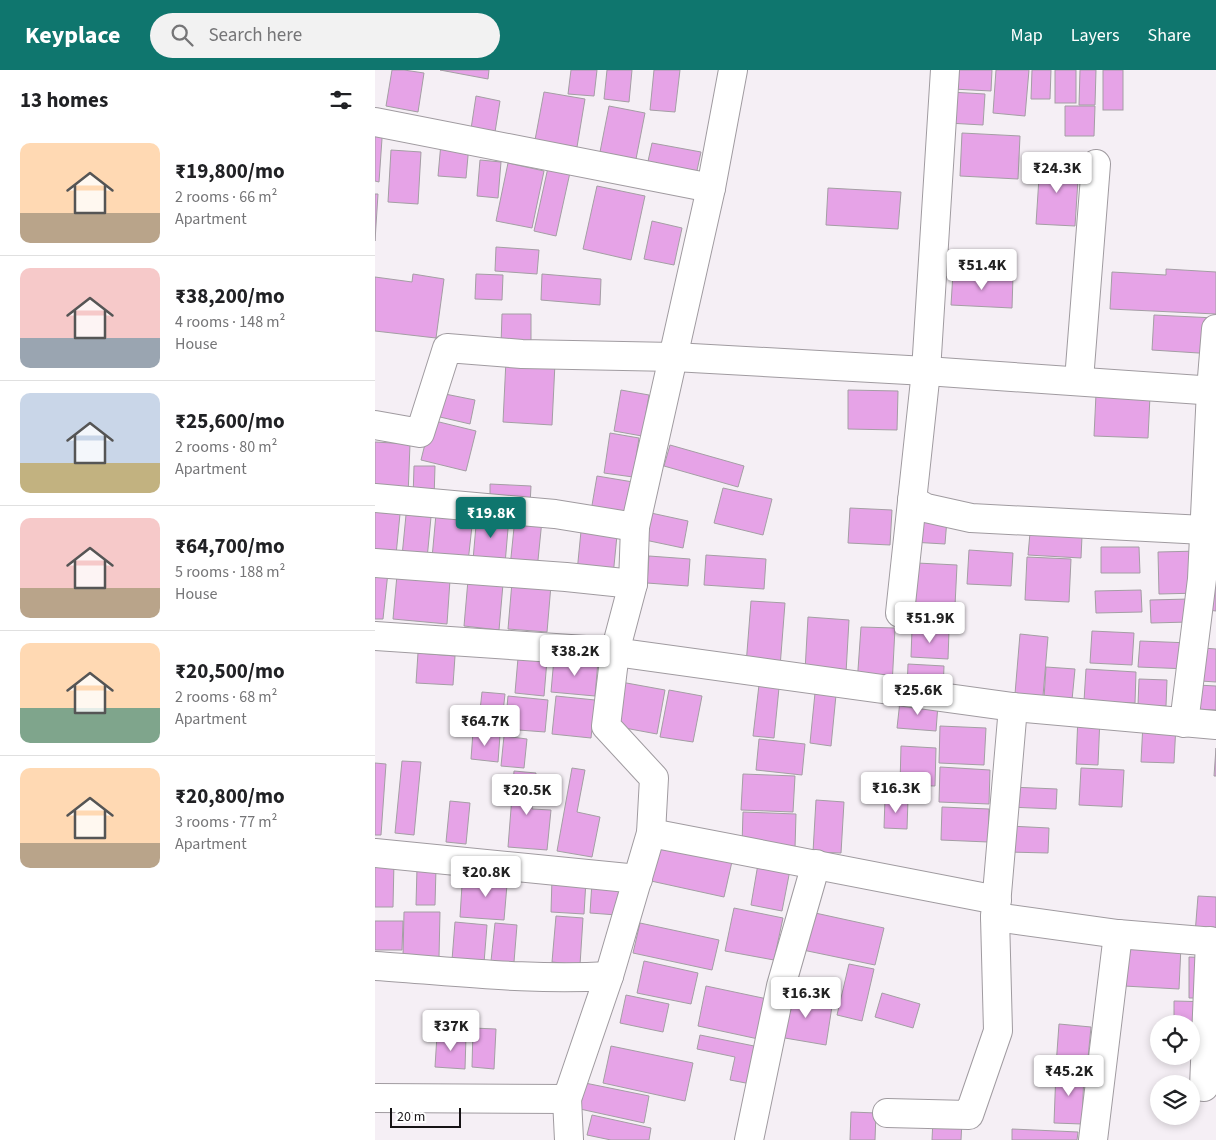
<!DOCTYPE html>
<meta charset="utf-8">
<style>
body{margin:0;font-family:"Source Sans 3",sans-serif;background:#f2f2f2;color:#202124;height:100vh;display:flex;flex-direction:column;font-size:19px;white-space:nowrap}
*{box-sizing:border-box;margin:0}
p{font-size:16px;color:#757577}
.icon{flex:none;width:28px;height:28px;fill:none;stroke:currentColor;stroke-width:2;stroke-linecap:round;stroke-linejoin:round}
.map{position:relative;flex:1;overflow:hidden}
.sheet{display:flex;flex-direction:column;background:#fff;width:375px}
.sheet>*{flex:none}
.tools{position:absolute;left:775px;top:945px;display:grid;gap:10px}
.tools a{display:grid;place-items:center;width:50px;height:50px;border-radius:50%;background:#fff;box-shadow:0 2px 8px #0003;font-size:25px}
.scale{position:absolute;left:15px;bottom:12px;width:71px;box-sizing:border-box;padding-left:5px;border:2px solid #161315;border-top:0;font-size:14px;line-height:18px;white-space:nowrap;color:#161315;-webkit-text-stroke:4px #fff;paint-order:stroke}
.price{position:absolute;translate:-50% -42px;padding:0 11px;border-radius:5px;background:#fff;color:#222;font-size:16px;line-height:32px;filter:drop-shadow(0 1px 2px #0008)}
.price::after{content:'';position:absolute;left:50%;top:30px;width:15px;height:11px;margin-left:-8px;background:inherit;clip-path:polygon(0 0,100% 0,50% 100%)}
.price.on{background:#0f766e;color:#fff}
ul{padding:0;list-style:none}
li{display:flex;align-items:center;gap:15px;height:125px;padding:0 20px}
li+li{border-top:1px solid #e0e0e0}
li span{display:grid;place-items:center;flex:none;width:140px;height:100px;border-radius:10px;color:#555}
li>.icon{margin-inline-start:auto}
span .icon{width:60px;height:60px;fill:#fffc;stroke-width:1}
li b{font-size:21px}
h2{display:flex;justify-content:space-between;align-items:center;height:60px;padding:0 20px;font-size:21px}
header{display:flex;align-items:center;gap:30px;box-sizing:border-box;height:70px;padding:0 25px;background:#0f766e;color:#fff}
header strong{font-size:24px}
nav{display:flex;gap:28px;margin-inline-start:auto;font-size:18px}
.search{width:350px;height:45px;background:#f2f2f2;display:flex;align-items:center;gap:12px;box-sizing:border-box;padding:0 18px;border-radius:28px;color:#757577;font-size:19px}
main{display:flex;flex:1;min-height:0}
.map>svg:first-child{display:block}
.building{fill:#e6a3e7;stroke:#a49ea4}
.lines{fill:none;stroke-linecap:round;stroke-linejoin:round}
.minor-casing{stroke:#a09ba0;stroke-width:30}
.minor{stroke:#fff;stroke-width:28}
</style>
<header>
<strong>Keyplace</strong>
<div class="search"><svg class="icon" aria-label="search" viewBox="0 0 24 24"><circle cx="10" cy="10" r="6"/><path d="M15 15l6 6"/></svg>Search here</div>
<nav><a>Map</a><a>Layers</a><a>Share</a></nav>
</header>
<main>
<section class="sheet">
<h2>13 homes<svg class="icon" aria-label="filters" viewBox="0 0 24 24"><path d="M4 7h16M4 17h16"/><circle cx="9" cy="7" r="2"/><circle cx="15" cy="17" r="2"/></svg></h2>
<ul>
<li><span style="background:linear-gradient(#ffd9b3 70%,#b9a48a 0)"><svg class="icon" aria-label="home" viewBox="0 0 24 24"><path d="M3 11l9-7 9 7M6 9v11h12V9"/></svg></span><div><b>₹19,800/mo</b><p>2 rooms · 66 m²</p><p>Apartment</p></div></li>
<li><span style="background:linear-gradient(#f6c9c9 70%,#9aa5b1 0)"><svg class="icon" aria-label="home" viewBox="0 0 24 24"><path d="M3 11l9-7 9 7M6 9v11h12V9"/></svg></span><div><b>₹38,200/mo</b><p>4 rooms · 148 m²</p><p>House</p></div></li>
<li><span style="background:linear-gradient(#c9d6e8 70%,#c2b280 0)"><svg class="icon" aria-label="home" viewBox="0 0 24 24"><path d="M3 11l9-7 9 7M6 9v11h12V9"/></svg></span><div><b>₹25,600/mo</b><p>2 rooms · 80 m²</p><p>Apartment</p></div></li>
<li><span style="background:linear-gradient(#f6c9c9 70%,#b9a48a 0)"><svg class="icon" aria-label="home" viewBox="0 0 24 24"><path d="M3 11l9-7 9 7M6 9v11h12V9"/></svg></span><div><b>₹64,700/mo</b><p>5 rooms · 188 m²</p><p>House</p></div></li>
<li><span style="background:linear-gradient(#ffd9b3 65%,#7fa58c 0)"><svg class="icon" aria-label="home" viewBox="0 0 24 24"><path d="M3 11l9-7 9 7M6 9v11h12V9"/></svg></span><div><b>₹20,500/mo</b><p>2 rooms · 68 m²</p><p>Apartment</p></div></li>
<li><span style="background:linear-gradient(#ffd9b3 75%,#b9a48a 0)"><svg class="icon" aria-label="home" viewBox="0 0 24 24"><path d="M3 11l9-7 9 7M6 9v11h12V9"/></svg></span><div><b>₹20,800/mo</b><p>3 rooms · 77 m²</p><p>Apartment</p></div></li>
</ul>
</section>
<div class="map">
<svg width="841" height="1070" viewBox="0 0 841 1070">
<rect width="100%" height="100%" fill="#f5eff5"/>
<g class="building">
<polygon points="17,0 29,0 49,3 43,42 11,36"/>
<polygon points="65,0 114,0 113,9"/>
<polygon points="196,0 222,0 219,26 193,24"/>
<polygon points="232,0 257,0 254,32 229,29"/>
<polygon points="279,0 305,0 300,42 275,40"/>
<polygon points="579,0 617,0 616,21 578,19"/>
<polygon points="621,0 654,0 650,46 618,43"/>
<polygon points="657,0 676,0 675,29 656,29"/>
<rect x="680" y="0" width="21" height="33"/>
<polygon points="705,0 721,0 720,35 704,35"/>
<rect x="728" y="0" width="20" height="40"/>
<polygon points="169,22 210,29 202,77 160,70"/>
<polygon points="575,22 610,24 608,55 573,53"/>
<polygon points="101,26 125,31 120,62 96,59"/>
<polygon points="234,36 270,43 261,89 225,82"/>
<polygon points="690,36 720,36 719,66 690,66"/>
<polygon points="0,53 8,54 4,112 0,111"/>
<polygon points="587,63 645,66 643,109 585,106"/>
<polygon points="66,73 94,75 91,108 63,106"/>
<polygon points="277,73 326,82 321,105 272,96"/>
<polygon points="16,80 46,82 43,134 13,132"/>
<polygon points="105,90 126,92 123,128 102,126"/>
<polygon points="665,92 704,94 700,156 661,154"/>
<polygon points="133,93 169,101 157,158 121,151"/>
<polygon points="174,93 196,98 181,166 159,161"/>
<polygon points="222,116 270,126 256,190 208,179"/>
<polygon points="453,118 526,122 523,159 451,155"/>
<polygon points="0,124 3,124 0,171"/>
<polygon points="277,151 307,158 299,195 269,189"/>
<polygon points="121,177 164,180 162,204 120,201"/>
<polygon points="571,180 603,182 602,201 570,199"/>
<polygon points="791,199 841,202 841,244 735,239 737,202 791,205"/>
<polygon points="578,203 638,206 637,238 576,235"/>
<polygon points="38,204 69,209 61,268 0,261 0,207 37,212"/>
<polygon points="101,204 128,205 127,230 100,229"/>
<polygon points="167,204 226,209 225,235 166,230"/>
<polygon points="127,244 156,244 156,275 126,275"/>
<polygon points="779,245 840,248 839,284 777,280"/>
<polygon points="131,290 180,293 177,355 128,352"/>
<polygon points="246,320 274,325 267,366 239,361"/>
<polygon points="473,320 523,321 522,360 473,359"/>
<polygon points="70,324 100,330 95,354 65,347"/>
<polygon points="721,324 775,326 773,368 719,366"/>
<polygon points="56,350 101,361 91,401 46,390"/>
<polygon points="235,363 264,368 258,407 229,403"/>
<polygon points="0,372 35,374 33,426 0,425"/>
<polygon points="295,375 369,396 363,417 289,396"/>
<polygon points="39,396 60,396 59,429 38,428"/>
<polygon points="222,406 258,412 251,453 215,447"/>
<polygon points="115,414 156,416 155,435 115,434"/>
<polygon points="348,418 397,429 388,465 339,453"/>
<polygon points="475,438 517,440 515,475 473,473"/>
<polygon points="0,442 25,444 21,485 0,483"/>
<polygon points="276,443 313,451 308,478 270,470"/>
<polygon points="61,444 98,447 93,492 57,488"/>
<polygon points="102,444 134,447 130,494 98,490"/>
<polygon points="31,445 56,447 52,489 27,486"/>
<polygon points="537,447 572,449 570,474 536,472"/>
<polygon points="140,448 167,450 162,500 135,497"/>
<polygon points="207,451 243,455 238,506 202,502"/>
<polygon points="655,463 707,466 706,488 653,485"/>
<polygon points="726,477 764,477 765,503 726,503"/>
<polygon points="594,480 638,483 636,516 592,514"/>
<polygon points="825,481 825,523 784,524 783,482"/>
<polygon points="331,485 391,489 389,519 329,515"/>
<polygon points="274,486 315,489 313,516 272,513"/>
<polygon points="652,487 696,489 694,532 650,530"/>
<polygon points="542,493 582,495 579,556 539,554"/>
<polygon points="0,501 13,502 8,549 0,549"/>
<polygon points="22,505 75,510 72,554 18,549"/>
<polygon points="93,510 128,514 124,560 89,556"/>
<polygon points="137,512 176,515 172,562 133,559"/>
<polygon points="835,515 841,516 841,541 833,540"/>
<polygon points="766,520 767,542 721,543 720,521"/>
<polygon points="814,529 814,552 776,553 775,530"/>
<polygon points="376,531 410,533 405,597 371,595"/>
<polygon points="433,547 474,550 471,603 430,601"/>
<polygon points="486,557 520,558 517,616 482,614"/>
<polygon points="537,559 574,561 573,589 536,587"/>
<polygon points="717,561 759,563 757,595 715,593"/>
<polygon points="645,564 673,567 668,626 640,624"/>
<polygon points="765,571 815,573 814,599 763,597"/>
<polygon points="828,578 841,579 841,612 826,611"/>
<polygon points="43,583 80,586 78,615 41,613"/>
<polygon points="143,588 172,590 169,626 140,623"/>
<polygon points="179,588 223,591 220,626 176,622"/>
<polygon points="533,594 569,596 568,622 532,620"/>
<polygon points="671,597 700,599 697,630 669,628"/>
<polygon points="711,599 761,602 760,633 709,631"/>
<polygon points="764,609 792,610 791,636 763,635"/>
<polygon points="246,612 290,620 282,664 239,656"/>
<polygon points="384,615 404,618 399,668 378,666"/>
<polygon points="822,615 841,616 841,640 821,639"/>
<polygon points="294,620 327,626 318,672 285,667"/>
<polygon points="107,622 130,624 126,661 103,659"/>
<polygon points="440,623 461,625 456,676 435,673"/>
<polygon points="133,626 173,630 170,662 130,659"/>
<polygon points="181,626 220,630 216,668 177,664"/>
<polygon points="525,631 563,634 561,661 522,658"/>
<polygon points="703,646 725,647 723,695 701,694"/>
<polygon points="768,653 801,654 799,693 766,692"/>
<polygon points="565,656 611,658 609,695 564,693"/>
<polygon points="98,662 125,665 123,692 96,689"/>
<polygon points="129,666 152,669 149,698 126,696"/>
<polygon points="384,669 430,674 427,705 381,700"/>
<polygon points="526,676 561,678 560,716 525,715"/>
<polygon points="841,678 841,706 839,706"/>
<polygon points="27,691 46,692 39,765 20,763"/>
<polygon points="0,693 11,694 6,765 0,765"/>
<polygon points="565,697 615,700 614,734 564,732"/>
<polygon points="197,698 210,700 202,742 225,747 217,787 182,781"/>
<polygon points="706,698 749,700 747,737 704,735"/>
<polygon points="139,701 161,703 157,739 176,740 172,780 133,777"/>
<polygon points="368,704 420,706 418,742 366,740"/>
<polygon points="635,717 682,719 681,739 633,737"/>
<polygon points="510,728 533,729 532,759 509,758"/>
<polygon points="441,730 469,732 466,783 438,782"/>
<polygon points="75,731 95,733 91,774 71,772"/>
<polygon points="567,737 614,739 613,772 566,770"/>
<polygon points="368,742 421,744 420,778 367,776"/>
<polygon points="634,756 674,758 673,783 633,782"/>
<polygon points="284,772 358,787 349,827 276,811"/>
<polygon points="0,791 19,791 18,837 0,837"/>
<polygon points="383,794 415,800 407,841 376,835"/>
<polygon points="42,798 61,798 60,835 41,835"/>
<polygon points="112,802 133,803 129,850 85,847 87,815 100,816 101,811 111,811"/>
<polygon points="177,808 211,810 209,844 176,842"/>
<polygon points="217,812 244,814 242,845 215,843"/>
<polygon points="823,826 841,827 841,865 820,864"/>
<polygon points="359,838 408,848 399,890 350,881"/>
<polygon points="431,841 509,858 500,895 423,879"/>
<polygon points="29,842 65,842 64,887 28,886"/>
<polygon points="181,846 208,848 205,895 177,892"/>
<polygon points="0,851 28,851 27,880 0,880"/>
<polygon points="80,852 112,855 109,893 77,890"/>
<polygon points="120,853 142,855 139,892 116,891"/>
<polygon points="265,853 344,870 337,900 258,883"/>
<polygon points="751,873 806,876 804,919 749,916"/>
<polygon points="814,887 841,888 841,928 814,928"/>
<polygon points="269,891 323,903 316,934 262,923"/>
<polygon points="474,894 499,899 487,951 462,945"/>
<polygon points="331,916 397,930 388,970 323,956"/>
<polygon points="412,923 458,930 451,975 404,967"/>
<polygon points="507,923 545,934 538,958 500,947"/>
<polygon points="251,925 294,934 288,962 245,953"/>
<polygon points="799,931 839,932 838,967 816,967 816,954 799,954"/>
<polygon points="684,954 716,957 712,998 681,996"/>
<polygon points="98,958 121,959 119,999 97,997"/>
<polygon points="62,965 91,966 90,999 60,997"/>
<polygon points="325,965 384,977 376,1014 355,1010 360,987 322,979"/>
<polygon points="236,976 318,993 310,1031 228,1013"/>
<polygon points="681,1000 709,1001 707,1054 679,1053"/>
<polygon points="210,1013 274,1026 269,1053 205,1039"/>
<polygon points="476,1042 501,1043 500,1070 475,1070"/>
<polygon points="217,1045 276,1058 274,1070 236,1070 212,1065"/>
<polygon points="558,1049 587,1051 586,1070 557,1070"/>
<polygon points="637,1059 703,1062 702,1070 637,1070"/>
</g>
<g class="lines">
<defs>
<g id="minor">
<polyline points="0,52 336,118"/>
<polyline points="704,310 721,94"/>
<polyline points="0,355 45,363 72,278 147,284 299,287 551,301 841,321"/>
<polyline points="0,428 180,444 260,457"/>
<polyline points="537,430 551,438 596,448 829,460"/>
<polyline points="0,493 191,507 258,514"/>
<polyline points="525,543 551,301 570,0"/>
<polyline points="0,566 240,582 638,637 841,655"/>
<polyline points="809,653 827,509 836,320 841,259"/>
<polyline points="276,763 622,830"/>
<polyline points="0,783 263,809"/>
<polyline points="620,847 743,864 841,872"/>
<path d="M0,896C78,901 156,911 234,906"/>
<polyline points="829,1017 835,871"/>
<polyline points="0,1028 192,1029"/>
<polyline points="512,1043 594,1045 623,961 620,847 638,637"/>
<polyline points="194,1070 192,1029 234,906 276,763 279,708 231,656 240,582 258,514 260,457 336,118 358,0"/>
<polyline points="374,1070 406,916 441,794"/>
<polyline points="718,1070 743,864"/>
</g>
</defs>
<use href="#minor" class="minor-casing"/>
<use href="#minor" class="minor"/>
</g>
</svg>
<div class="tools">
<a><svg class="icon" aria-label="locate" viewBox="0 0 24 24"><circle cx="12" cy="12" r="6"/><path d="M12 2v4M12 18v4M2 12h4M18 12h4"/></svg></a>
<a><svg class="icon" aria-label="layers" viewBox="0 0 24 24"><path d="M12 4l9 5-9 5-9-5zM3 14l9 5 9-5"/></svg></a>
</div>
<div class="scale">20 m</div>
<b class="price" style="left:682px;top:124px">₹24.3K</b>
<b class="price" style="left:607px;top:221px">₹51.4K</b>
<b class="price on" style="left:116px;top:469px">₹19.8K</b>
<b class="price" style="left:555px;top:574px">₹51.9K</b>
<b class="price" style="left:200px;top:607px">₹38.2K</b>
<b class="price" style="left:543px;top:646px">₹25.6K</b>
<b class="price" style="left:110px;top:677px">₹64.7K</b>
<b class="price" style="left:521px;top:744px">₹16.3K</b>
<b class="price" style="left:152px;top:746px">₹20.5K</b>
<b class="price" style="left:111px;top:828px">₹20.8K</b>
<b class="price" style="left:431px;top:949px">₹16.3K</b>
<b class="price" style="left:76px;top:982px">₹37K</b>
<b class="price" style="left:694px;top:1027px">₹45.2K</b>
</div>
</main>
